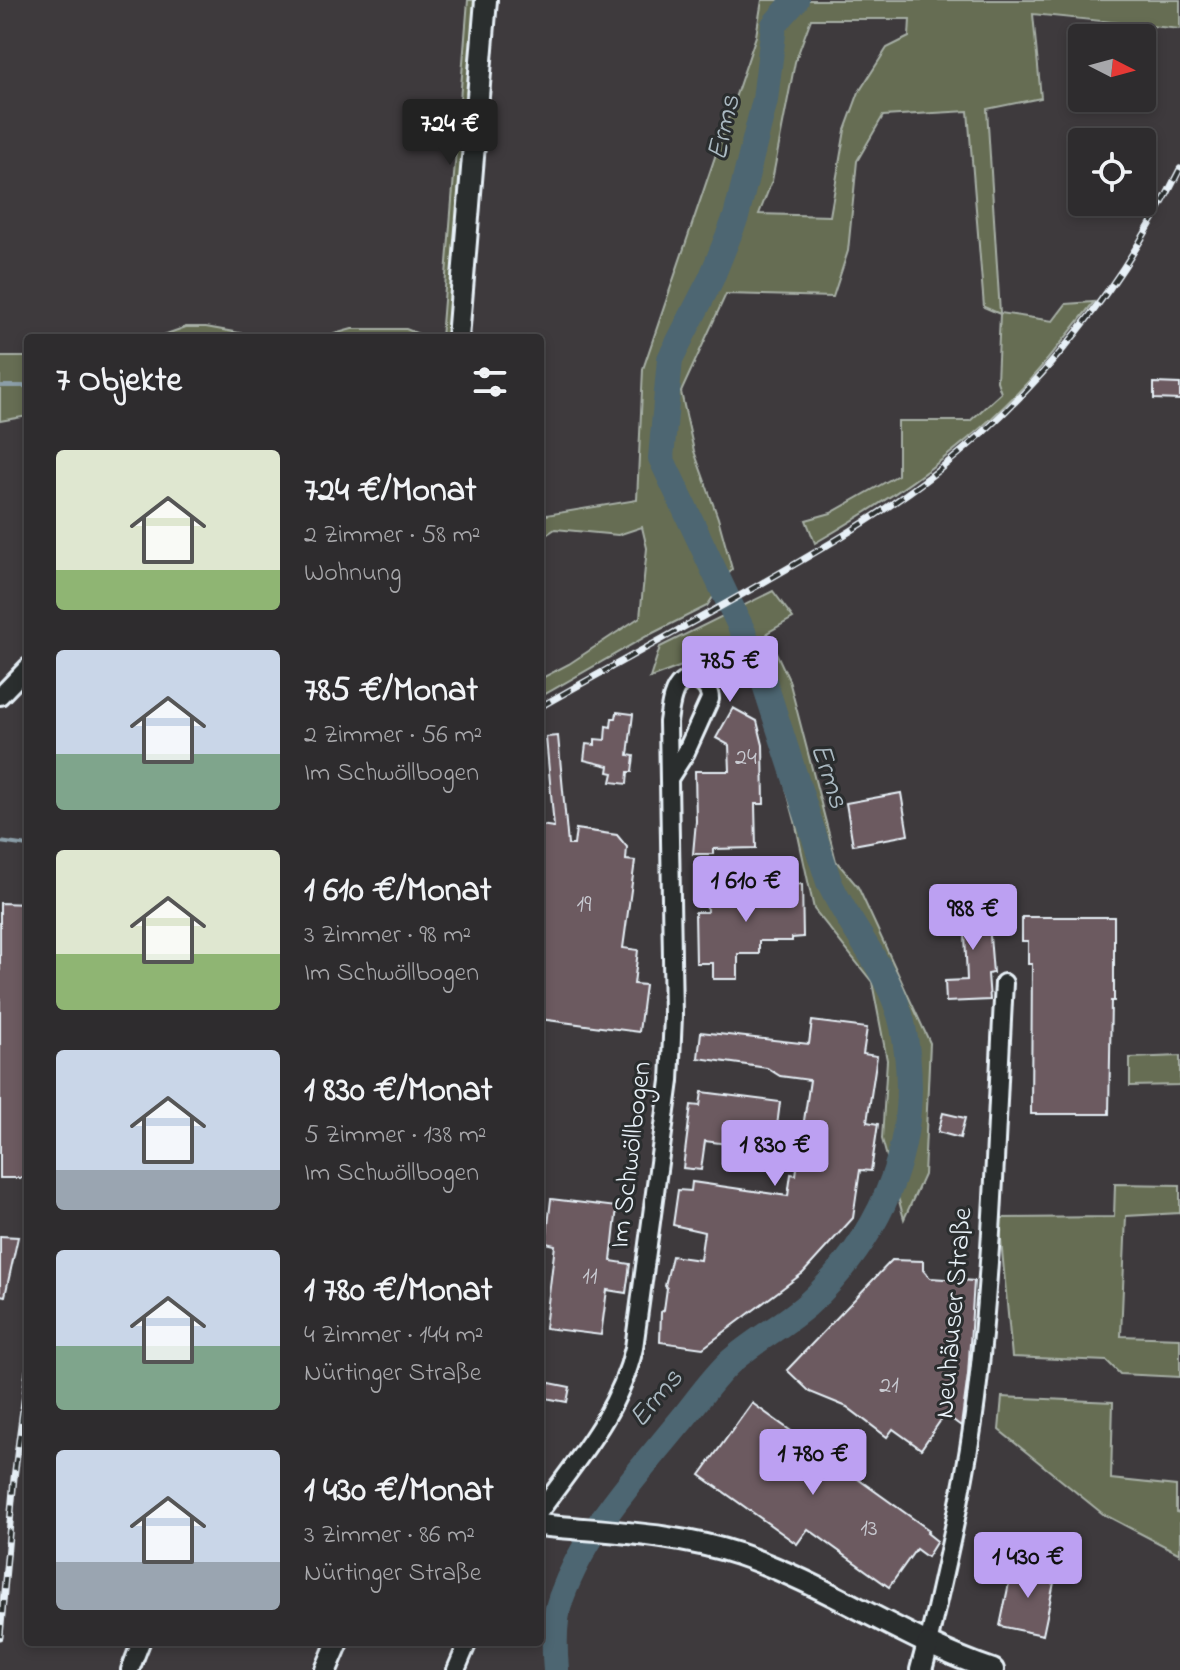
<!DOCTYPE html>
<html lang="de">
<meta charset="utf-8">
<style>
body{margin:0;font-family:"Indie Flower",sans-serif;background:#363436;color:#f1f3f6;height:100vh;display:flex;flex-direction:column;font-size:30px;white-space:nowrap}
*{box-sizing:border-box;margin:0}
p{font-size:26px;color:#a7a7aa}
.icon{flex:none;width:44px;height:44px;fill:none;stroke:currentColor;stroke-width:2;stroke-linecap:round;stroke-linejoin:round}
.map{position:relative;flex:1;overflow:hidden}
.details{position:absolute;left:24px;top:334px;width:520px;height:1312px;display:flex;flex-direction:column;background:#2e2c2e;border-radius:8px;box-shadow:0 4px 12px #0003,0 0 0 2px #49484a}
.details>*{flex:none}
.needle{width:52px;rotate:96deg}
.tools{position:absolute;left:1068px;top:24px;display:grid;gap:16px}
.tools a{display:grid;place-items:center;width:88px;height:88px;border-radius:8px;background:#2e2c2e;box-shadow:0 4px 12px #0003,0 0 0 2px #49484a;font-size:40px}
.price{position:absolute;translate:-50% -68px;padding:0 18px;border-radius:8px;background:#bca0f2;color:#111;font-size:26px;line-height:52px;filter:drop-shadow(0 2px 4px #0008)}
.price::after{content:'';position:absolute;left:50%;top:48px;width:24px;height:18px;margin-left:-12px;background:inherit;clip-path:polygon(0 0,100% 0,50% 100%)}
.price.on{background:#222;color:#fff}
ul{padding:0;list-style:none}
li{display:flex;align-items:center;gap:24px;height:200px;padding:0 32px}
li span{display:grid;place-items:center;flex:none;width:224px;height:160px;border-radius:8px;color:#555}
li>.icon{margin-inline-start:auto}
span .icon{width:96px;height:96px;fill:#fffc;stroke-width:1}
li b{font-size:34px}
h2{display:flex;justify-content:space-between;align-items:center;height:96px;padding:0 32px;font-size:34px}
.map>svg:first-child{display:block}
.green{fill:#666d53;stroke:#a7afa6;stroke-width:2;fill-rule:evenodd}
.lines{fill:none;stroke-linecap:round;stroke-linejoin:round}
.stream{stroke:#8b9ea8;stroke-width:4}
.river{stroke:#4d6672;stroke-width:26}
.building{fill:#6c5a61;stroke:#e8f1f8;stroke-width:2}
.minor-casing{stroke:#e8f1f8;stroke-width:22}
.tertiary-casing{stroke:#e8f1f8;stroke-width:26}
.minor{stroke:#2a2d2e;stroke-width:16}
.tertiary{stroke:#2a2d2e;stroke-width:20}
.rail-casing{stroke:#e8f1f8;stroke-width:7}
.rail{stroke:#2a2d2e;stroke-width:4;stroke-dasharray:12;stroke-linecap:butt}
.labels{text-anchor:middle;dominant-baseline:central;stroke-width:6;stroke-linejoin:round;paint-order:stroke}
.number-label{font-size:24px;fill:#c9cbd2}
.street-label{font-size:28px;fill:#e8f1f8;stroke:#2a2d2e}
.water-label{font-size:30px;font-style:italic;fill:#aab9c2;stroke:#2a2d2e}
</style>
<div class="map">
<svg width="1180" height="1670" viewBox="0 0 1180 1670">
<rect width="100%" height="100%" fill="#3e3a3d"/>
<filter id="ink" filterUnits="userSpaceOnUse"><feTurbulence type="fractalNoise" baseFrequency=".0125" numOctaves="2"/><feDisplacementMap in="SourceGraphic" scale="16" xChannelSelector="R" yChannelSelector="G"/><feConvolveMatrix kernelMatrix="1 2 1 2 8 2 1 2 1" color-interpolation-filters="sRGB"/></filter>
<g filter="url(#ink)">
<g class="green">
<polygon points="468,0 477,0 448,338 441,338"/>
<path d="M762,0H1180V29L1033,14L1041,98L987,109L1000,313L1053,321L1066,304L1094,302C1072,329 1051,357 1027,383C967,448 891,499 815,543L806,520L831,513L898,475V421H970L1001,393L997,381L1000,314L984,307L968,111L883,116L857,161L848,251L833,297L726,294L681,392L694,451L718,518L732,569L707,606L647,636L540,697V679L569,664L640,617L647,548L642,527L618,535L555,529L540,539V516L637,500L643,369L756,36ZM811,19H910L909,37L887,48L859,92L845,130L830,216L759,214L772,181L795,62Z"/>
<polygon points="186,327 206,327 267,338 155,338"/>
<polygon points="352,329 406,329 429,338 320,338"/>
<polygon points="0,357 28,357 28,416 0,421"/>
<polygon points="773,591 793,618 767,633 789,680 836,861 858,887 930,1043 924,1175 904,1219 882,1139 887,1060 872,982 814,909 795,821 758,684 719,652 650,678 660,647"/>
<polygon points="1180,1056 1180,1085 1130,1086 1130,1058"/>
<polygon points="1115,1184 1180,1185 1180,1213 1126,1216 1121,1336 1180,1338 1180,1377 1120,1374 1107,1361 1012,1357 999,1218 1114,1217"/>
<polygon points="1002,1397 1113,1402 1111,1479 1176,1486 1176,1512 1180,1513 1180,1554 1103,1514 999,1430"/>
</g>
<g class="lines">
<g class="stream">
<polyline points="0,386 28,386"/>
<polyline points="0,842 28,846"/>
</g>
<path class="river" d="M556,1670C554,1647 553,1620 561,1598C585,1531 635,1477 679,1423C695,1404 711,1380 729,1363C753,1341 783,1326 807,1305C888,1231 924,1134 903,1027C892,973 851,931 829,882L759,666L661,458L670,359L711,279L736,217L765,100L774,25L796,0"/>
</g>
<g class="building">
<polygon points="1154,383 1180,384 1180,400 1154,399"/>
<polygon points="733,708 757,721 763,745 764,804 755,804 756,848 713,849 713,854 693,854 696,821 695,771 730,771 729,745 716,738"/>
<polygon points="617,712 633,714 628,755 634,756 632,772 628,772 627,784 611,782 613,773 608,772 609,766 584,760 586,744 595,745 595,739 605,740 606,726 611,727 612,718 616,718"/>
<polygon points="558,736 568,845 574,845 576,829 617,835 627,847 626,860 635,861 623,948 638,950 634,984 645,985 639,1032 540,1019 540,825 554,827 546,737"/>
<polygon points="901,793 908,835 853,845 846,803"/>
<polygon points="802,884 803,937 792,938 792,941 759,941 759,954 738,954 738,979 713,979 713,963 696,963 695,912 707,912 706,889 737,889 737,886"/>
<polygon points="987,899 993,973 988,974 990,1000 946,1002 945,981 967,980 965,933 956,933 954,900"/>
<polygon points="0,903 28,904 28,1178 0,1178"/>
<polygon points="1022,917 1114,917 1114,1001 1111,1001 1109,1114 1031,1114 1032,964 1028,964 1028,941 1022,941"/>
<polygon points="812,1021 867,1028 863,1054 877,1056 867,1122 878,1124 871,1171 860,1170 853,1218 803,1273 703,1348 660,1342 661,1312 664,1310 667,1288 665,1286 672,1256 700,1260 704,1232 673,1225 678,1190 691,1191 692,1182 788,1196 791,1174 796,1175 810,1080 780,1076 767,1068 698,1058 701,1032 809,1044"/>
<polygon points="702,1092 780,1102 774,1150 705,1141 701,1170 683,1168 691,1105 700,1106"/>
<polygon points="943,1113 965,1118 960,1138 938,1132"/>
<polygon points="551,1199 617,1207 611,1261 630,1264 626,1293 607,1290 601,1335 545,1328 555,1245 546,1243"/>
<polygon points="0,1236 18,1237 5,1296 0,1295"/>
<polygon points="892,1260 923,1261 923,1270 930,1278 974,1281 968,1375 961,1426 945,1414 921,1449 893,1429 887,1437 847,1407 810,1392 787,1370"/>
<polygon points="540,1381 570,1387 567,1402 540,1397"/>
<polygon points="752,1403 929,1530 927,1533 937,1541 927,1557 916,1549 889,1587 808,1529 797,1544 700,1475"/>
<polygon points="1013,1564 1056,1573 1043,1635 1000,1626"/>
</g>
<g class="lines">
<defs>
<g id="minor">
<polyline points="0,696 28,667"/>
<path d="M540,1511C577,1460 620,1411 634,1348L670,1081L673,1016L668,722C670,710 671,691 681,683C693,673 710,685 710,699L686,752L670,777"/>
<path d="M928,1644C946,1564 966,1482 976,1400C993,1262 996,1122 1004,983"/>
<polyline points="130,1670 141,1642"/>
<polyline points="456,1670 468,1642"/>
</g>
<g id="tertiary">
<polyline points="458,338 486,0"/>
<path d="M540,1525C605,1532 676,1533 738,1554C827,1584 904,1640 993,1670"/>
<polyline points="326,1670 338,1642"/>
<polyline points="921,1670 928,1644"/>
</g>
</defs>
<use href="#minor" class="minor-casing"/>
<use href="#tertiary" class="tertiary-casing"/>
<use href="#minor" class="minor"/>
<use href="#tertiary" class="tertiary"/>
<defs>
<g id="rail">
<path d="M540,707C612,666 685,627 757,586C820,550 883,514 940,469C1042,388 1122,286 1180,169"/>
<polyline points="0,1637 14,1478 28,1371"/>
</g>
</defs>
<use href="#rail" class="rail-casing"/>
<use href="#rail" class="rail"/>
</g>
</g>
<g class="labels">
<g class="number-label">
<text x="746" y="758">24</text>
<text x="584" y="905">19</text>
<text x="590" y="1277">11</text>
<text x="889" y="1386">21</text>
<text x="869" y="1529">13</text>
</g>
<g class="street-label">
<text transform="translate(632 1155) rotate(-83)">Im Schwöllbogen</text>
<text transform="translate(955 1313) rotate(-85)">Neuhäuser Straße</text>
</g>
<g class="water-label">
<text transform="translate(725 128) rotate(-77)">Erms</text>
<text transform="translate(828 776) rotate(72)">Erms</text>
<text transform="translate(657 1399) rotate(-50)">Erms</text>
</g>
</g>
</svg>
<div class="tools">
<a><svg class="needle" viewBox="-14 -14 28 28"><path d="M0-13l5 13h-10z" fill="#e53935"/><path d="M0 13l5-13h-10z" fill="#a7a7aa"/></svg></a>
<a><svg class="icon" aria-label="locate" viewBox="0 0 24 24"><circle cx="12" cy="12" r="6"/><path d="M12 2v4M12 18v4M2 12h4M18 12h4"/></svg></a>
</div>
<b class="price on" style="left:450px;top:167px">724 €</b>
<b class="price" style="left:730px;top:704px">785 €</b>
<b class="price" style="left:746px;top:924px">1 610 €</b>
<b class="price" style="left:973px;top:952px">988 €</b>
<b class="price" style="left:775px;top:1188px">1 830 €</b>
<b class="price" style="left:813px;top:1497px">1 780 €</b>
<b class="price" style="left:1028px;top:1600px">1 430 €</b>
<section class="details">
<h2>7 Objekte<svg class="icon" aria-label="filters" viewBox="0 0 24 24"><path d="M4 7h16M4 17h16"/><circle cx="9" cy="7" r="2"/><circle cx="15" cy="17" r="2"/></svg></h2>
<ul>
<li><span style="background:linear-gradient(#dfe7d0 75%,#8fb573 0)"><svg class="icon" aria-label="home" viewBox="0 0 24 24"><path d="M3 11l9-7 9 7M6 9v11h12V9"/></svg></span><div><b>724 €/Monat</b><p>2 Zimmer · 58 m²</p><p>Wohnung</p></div></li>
<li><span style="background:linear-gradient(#c9d6e8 65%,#7fa58c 0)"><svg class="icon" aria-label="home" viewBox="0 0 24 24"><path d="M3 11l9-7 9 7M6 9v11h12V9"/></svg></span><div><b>785 €/Monat</b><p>2 Zimmer · 56 m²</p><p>Im Schwöllbogen</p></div></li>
<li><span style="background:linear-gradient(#dfe7d0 65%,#8fb573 0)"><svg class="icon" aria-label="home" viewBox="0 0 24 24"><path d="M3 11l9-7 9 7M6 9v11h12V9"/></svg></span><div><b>1 610 €/Monat</b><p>3 Zimmer · 98 m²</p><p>Im Schwöllbogen</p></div></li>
<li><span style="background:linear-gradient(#c9d6e8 75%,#9aa5b1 0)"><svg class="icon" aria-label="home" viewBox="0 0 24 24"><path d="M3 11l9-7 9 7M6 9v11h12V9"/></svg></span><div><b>1 830 €/Monat</b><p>5 Zimmer · 138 m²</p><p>Im Schwöllbogen</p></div></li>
<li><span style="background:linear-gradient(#c9d6e8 60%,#7fa58c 0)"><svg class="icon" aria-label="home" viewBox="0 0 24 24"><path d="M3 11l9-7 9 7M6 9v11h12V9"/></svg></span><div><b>1 780 €/Monat</b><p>4 Zimmer · 144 m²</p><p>Nürtinger Straße</p></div></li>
<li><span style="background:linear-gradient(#c9d6e8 70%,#9aa5b1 0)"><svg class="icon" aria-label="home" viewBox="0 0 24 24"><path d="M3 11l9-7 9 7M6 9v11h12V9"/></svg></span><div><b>1 430 €/Monat</b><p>3 Zimmer · 86 m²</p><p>Nürtinger Straße</p></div></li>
</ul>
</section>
</div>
